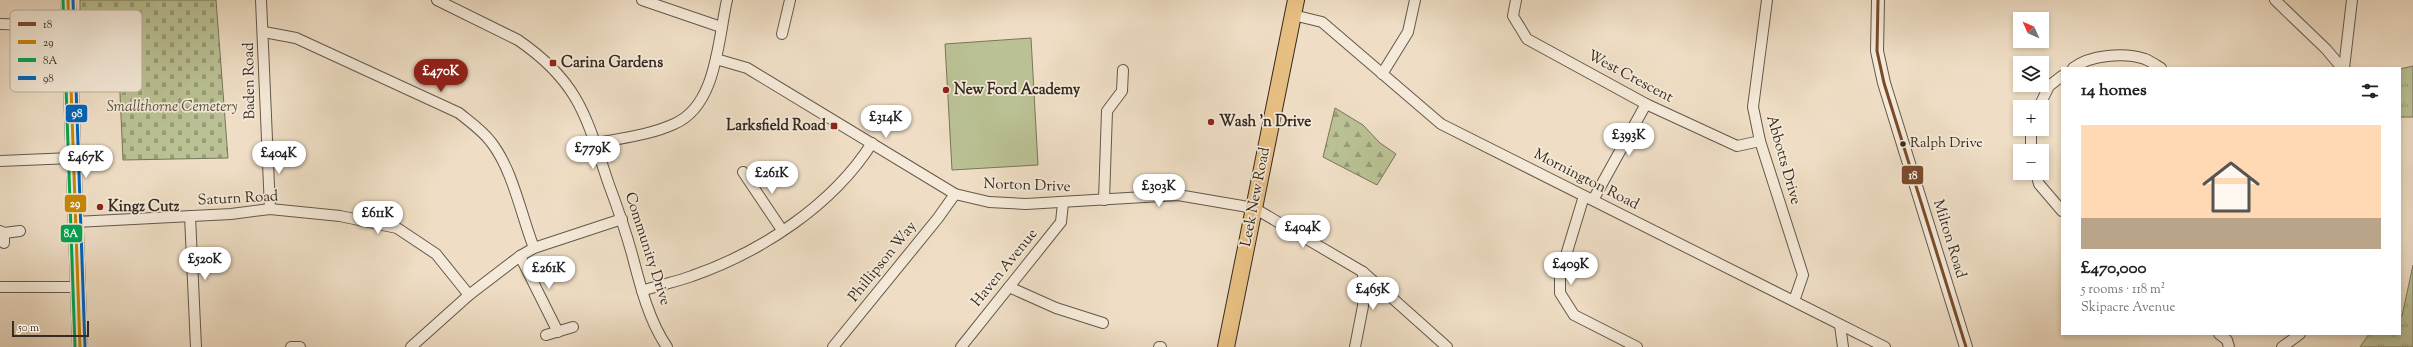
<!DOCTYPE html>
<meta charset="utf-8">
<style>
body{margin:0;font-family:"Sorts Mill Goudy",serif;background:#f6f6f6;color:#202124;height:100vh;display:flex;flex-direction:column;font-size:15px;white-space:nowrap}
*{box-sizing:border-box;margin:0}
p{font-size:13px;color:#757577}
.icon{flex:none;width:22px;height:22px;fill:none;stroke:currentColor;stroke-width:2;stroke-linecap:round;stroke-linejoin:round}
.map{position:relative;flex:1;overflow:hidden}
.side{position:absolute;left:2061px;top:67px;width:340px;height:268px;display:flex;flex-direction:column;background:#fff;border-radius:0px;box-shadow:0 2px 6px #0003}
.side>*{flex:none}
.needle{width:26px;rotate:315deg}
.fabs{position:absolute;left:2013px;top:12px;display:grid;gap:8px}
.fabs a{display:grid;place-items:center;width:36px;height:36px;border-radius:0px;background:#fff;box-shadow:0 2px 6px #0003;font-size:20px}
.scale{position:absolute;left:12px;bottom:10px;width:77px;box-sizing:border-box;padding-left:4px;border:2px solid #362b22;border-top:0;font-size:11px;line-height:14px;white-space:nowrap;color:#362b22;-webkit-text-stroke:3px #f5ead9;paint-order:stroke}
.price{position:absolute;translate:-50% -34px;padding:0 9px;border-radius:14px;background:#fff;color:#222;font-size:13px;line-height:26px;filter:drop-shadow(0 1px 2px #0008)}
.price::after{content:'';position:absolute;left:50%;top:24px;width:12px;height:9px;margin-left:-6px;background:inherit;clip-path:polygon(0 0,100% 0,50% 100%)}
.price.on{background:#8f2418;color:#fff}
ul{padding:0;list-style:none}
li{display:grid;align-content:center;gap:8px;height:212px;padding:0 20px}
li span{display:grid;place-items:center;height:124px;border-radius:0px;color:#555}
li>.icon{margin-inline-start:auto}
span .icon{width:72px;height:72px;fill:#fffc;stroke-width:1}
li b{font-size:17px}
h2{display:flex;justify-content:space-between;align-items:center;height:48px;padding:0 20px;font-size:17px}
.map>svg:first-child{display:block}
.grass{fill:#bac194;stroke:#78765b}
.forest{fill:url(#forest-firs);stroke:#78765b}
.cemetery{fill:url(#cemetery-stones);stroke:#78765b}
.park{fill:url(#park-tufts);stroke:#78765b}
.lines{fill:none;stroke-linecap:round;stroke-linejoin:round}
.minor-casing{stroke:#64584b;stroke-width:12}
.tertiary-casing{stroke:#64584b;stroke-width:14}
.secondary-casing{stroke:#362b22;stroke-width:16}
.trunk-casing{stroke:#362b22;stroke-width:18}
.minor{stroke:#f5ead9;stroke-width:10}
.tertiary{stroke:#f5ead9;stroke-width:12}
.secondary{stroke:#f5ead9;stroke-width:14}
.trunk{stroke:#e8bf82;stroke-width:16}
.bus-1-casing{stroke:#f5ead9;stroke-width:6}
.bus-2-casing{stroke:#f5ead9;stroke-width:6}
.bus-3-casing{stroke:#f5ead9;stroke-width:6}
.bus-4-casing{stroke:#f5ead9;stroke-width:6}
.bus-1{stroke:#7a4b2a;stroke-width:3}
.bus-2{stroke:#c78708;stroke-width:3}
.bus-3{stroke:#00a651;stroke-width:3}
.bus-4{stroke:#0065bd;stroke-width:3}
.poi-dot{fill:#8f2418;stroke:#f5ead9;stroke-width:1.5}
.bus-dot{fill:#362b22;stroke:#f5ead9;stroke-width:1.5}
.labels{text-anchor:middle;dominant-baseline:central;stroke-width:3.5;stroke-linejoin:round;paint-order:stroke}
.bus-label{font-size:14px;fill:#362b22;stroke:#f5ead9;text-anchor:start}
.poi-label{font-size:15px;font-weight:bold;fill:#362b22;stroke:#f5ead9;text-anchor:start}
.street-label{font-size:15px;fill:#362b22;stroke:#f5ead9}
.park-label{font-size:15px;font-style:italic;fill:#57503e;stroke:#f5ead9}
.key{fill:#f5ead9;stroke:#bcb1a2;stroke-width:1}
.key-label{font-size:11px;fill:#362b22}
.line-badge{stroke:#f5ead9;stroke-width:1.5}
.badge-label{font-size:11px;text-anchor:middle;font-weight:bold;fill:#fff}
</style>
<div class="map">
<svg width="2413" height="347" viewBox="0 0 2413 347">
<defs>
<pattern id="forest-firs" width="22" height="20" patternUnits="userSpaceOnUse"><rect width="22" height="20" fill="#bac194"/><path d="M5 1l3.5 6h-7zM16 11l3.5 6h-7z" fill="#989d78"/></pattern>
<pattern id="cemetery-stones" width="16" height="16" patternUnits="userSpaceOnUse"><rect width="16" height="16" fill="#bac194"/><path d="M2 7V4a2 2 0 0 1 4 0v3zM10 15v-3a2 2 0 0 1 4 0v3z" fill="#989d78"/></pattern>
<pattern id="park-tufts" width="24" height="20" patternUnits="userSpaceOnUse"><rect width="24" height="20" fill="#bac194"/><path d="M3 7l-1-3M5 7V3M7 7l1-3M15 17l-1-3M17 17v-4M19 17l1-3" fill="none" stroke="#989d78"/></pattern>
</defs>
<rect width="100%" height="100%" fill="#efdec5"/>
<filter id="stains"><feTurbulence type="fractalNoise" baseFrequency=".005" numOctaves="4"/><feColorMatrix values="0 0 0 0 .2 0 0 0 0 .09 0 0 0 0 .02 0 0 0 .5 -.17"/></filter>
<radialGradient id="worn" r=".72"><stop offset=".6" stop-color="#630" stop-opacity="0"/><stop offset="1" stop-color="#630" stop-opacity=".3"/></radialGradient>
<polygon class="grass" points="1031,38 1038,165 952,170 945,44"/>
<polygon class="forest" points="1335,108 1363,125 1380,143 1396,154 1377,185 1323,157"/>
<polygon class="cemetery" points="80,0 216,0 228,158 123,160 118,50 80,51"/>
<g class="park">
<polygon points="2413,66 2413,117 2400,117 2400,69"/>
<polygon points="2413,265 2413,347 2360,347 2369,334 2400,334 2400,315 2402,316"/>
</g>
<g class="lines">
<defs>
<g id="minor">
<polyline points="261,0 270,209"/>
<path d="M437,0L518,40C579,82 586,116 608,182C617,206 625,229 632,254C640,285 649,321 667,347"/>
<polyline points="642,0 721,27"/>
<polyline points="1516,0 1513,16 1527,39 1646,104 1737,146 1760,141"/>
<polyline points="1767,0 1753,107 1760,141 1803,275 1794,301"/>
<polyline points="2275,0 2326,49 2342,68"/>
<polyline points="1293,15 1322,22 1441,124 1885,347"/>
<polyline points="0,24 69,26"/>
<path d="M264,32L296,38L459,113C470,122 483,131 491,142C513,170 521,215 534,248"/>
<polyline points="782,34 790,0"/>
<polyline points="716,59 747,68 955,194 989,202 1026,204 1178,195 1254,208 1363,272 1447,347"/>
<path d="M2073,68C2090,55 2124,52 2145,59C2150,61 2156,65 2161,68"/>
<polyline points="2344,68 2352,0"/>
<polyline points="1382,74 1408,32 1415,0"/>
<polyline points="2039,107 2049,86 2062,76"/>
<path d="M597,143C622,138 650,135 674,124C717,106 718,39 727,0"/>
<polyline points="2031,151 2031,129"/>
<polyline points="0,161 72,158"/>
<polyline points="743,172 782,230"/>
<polyline points="2036,173 2039,184 2062,211"/>
<polyline points="1584,196 1560,275 1560,293 1574,315 1637,347"/>
<polyline points="1104,200 1107,111 1122,91 1123,70"/>
<polyline points="1593,200 1646,104"/>
<polyline points="190,216 196,347"/>
<polyline points="75,222 231,214 270,209 340,216 397,228 436,254 469,295"/>
<polyline points="0,231 4,233 20,231"/>
<polyline points="4,233 4,243"/>
<polyline points="520,256 558,332"/>
<polyline points="0,287 78,287"/>
<polyline points="1009,287 1056,308 1103,323"/>
<path d="M642,291C659,285 676,282 692,276C761,252 833,205 872,143"/>
<polyline points="1840,325 1843,347"/>
<polyline points="2219,334 2227,340 2229,347"/>
<polyline points="546,335 573,327"/>
<polyline points="291,347 300,347"/>
<polyline points="411,347 469,295 520,256 534,248 622,219"/>
<polyline points="833,347 938,218 955,194"/>
<polyline points="961,347 1061,222 1063,203"/>
<polyline points="1159,347 1161,347"/>
<polyline points="1355,347 1363,306 1363,272"/>
<polyline points="2282,347 2300,334"/>
</g>
<polyline id="tertiary" points="1878,0 1877,51 1884,83 1966,347"/>
<polyline id="secondary" points="68,0 80,347"/>
<polyline id="trunk" points="1226,347 1296,0"/>
</defs>
<use href="#minor" class="minor-casing"/>
<use href="#tertiary" class="tertiary-casing"/>
<use href="#secondary" class="secondary-casing"/>
<use href="#trunk" class="trunk-casing"/>
<use href="#minor" class="minor"/>
<use href="#tertiary" class="tertiary"/>
<use href="#secondary" class="secondary"/>
<use href="#trunk" class="trunk"/>
<defs>
<polyline id="bus-1" points="1878,0 1877,51 1884,83 1966,347"/>
<polyline id="bus-2" points="68,0 80,347"/>
<polyline id="bus-3" points="63,0 75,347"/>
<polyline id="bus-4" points="73,0 85,347"/>
</defs>
<use href="#bus-1" class="bus-1-casing"/>
<use href="#bus-2" class="bus-2-casing"/>
<use href="#bus-3" class="bus-3-casing"/>
<use href="#bus-4" class="bus-4-casing"/>
<use href="#bus-1" class="bus-1"/>
<use href="#bus-2" class="bus-2"/>
<use href="#bus-3" class="bus-3"/>
<use href="#bus-4" class="bus-4"/>
</g>
<g class="poi-dot">
<rect x="549" y="59" width="8" height="8" rx="2"/>
<circle cx="946" cy="90" r="4"/>
<circle cx="1211" cy="122" r="4"/>
<rect x="830" y="122" width="8" height="8" rx="2"/>
<circle cx="100" cy="207" r="4"/>
</g>
<circle class="bus-dot" cx="1903" cy="144" r="3.5"/>
<g class="labels">
<g class="bus-label">
<text x="1910" y="144">Ralph Drive</text>
</g>
<g class="poi-label">
<text x="561" y="63">Carina Gardens</text>
<text x="954" y="90">New Ford Academy</text>
<text x="1219" y="122">Wash 'n Drive</text>
<text x="826" y="126" text-anchor="end">Larksfield Road</text>
<text x="108" y="207">Kingz Cutz</text>
</g>
<g class="street-label">
<text transform="translate(1630 77) rotate(28)">West Crescent</text>
<text transform="translate(250 81) rotate(-91)">Baden Road</text>
<text transform="translate(1783 160) rotate(74)">Abbotts Drive</text>
<text transform="translate(1586 180) rotate(27)">Mornington Road</text>
<text transform="translate(1027 186) rotate(2)">Norton Drive</text>
<text transform="translate(1256 197) rotate(-79)">Leek New Road</text>
<text transform="translate(238 199) rotate(-3)">Saturn Road</text>
<text transform="translate(1949 239) rotate(73)">Milton Road</text>
<text transform="translate(647 249) rotate(72)">Community Drive</text>
<text transform="translate(883 262) rotate(-51)">Phillipson Way</text>
<text transform="translate(1005 268) rotate(-51)">Haven Avenue</text>
</g>
<g class="park-label">
<text x="172" y="107">Smallthorne Cemetery</text>
</g>
</g>
<rect x="10" y="10" width="132" height="82" rx="6" class="key"/>
<rect x="18" y="22" width="18" height="4" fill="#7a4b2a"/>
<rect x="18" y="40" width="18" height="4" fill="#c78708"/>
<rect x="18" y="58" width="18" height="4" fill="#00a651"/>
<rect x="18" y="76" width="18" height="4" fill="#0065bd"/>
<g class="key-label">
<text x="43" y="28">18</text>
<text x="43" y="46">29</text>
<text x="43" y="64">8A</text>
<text x="43" y="82">98</text>
</g>
<g class="line-badge">
<rect x="65" y="104" width="23" height="19" rx="4" fill="#0065bd"/>
<rect x="1901" y="165" width="23" height="20" rx="4" fill="#7a4b2a"/>
<rect x="64" y="194" width="23" height="19" rx="4" fill="#c78708"/>
<rect x="60" y="224" width="23" height="19" rx="4" fill="#00a651"/>
</g>
<g class="badge-label">
<text x="77" y="117">98</text>
<text x="1913" y="179">18</text>
<text x="75" y="207">29</text>
<text x="71" y="237">8A</text>
</g>
<rect width="100%" height="100%" filter="url(#stains)"/>
<rect width="100%" height="100%" fill="url(#worn)"/>
</svg>
<div class="fabs">
<a><svg class="needle" viewBox="-14 -14 28 28"><path d="M0-13l5 13h-10z" fill="#e53935"/><path d="M0 13l5-13h-10z" fill="#757577"/></svg></a>
<a><svg class="icon" aria-label="layers" viewBox="0 0 24 24"><path d="M12 4l9 5-9 5-9-5zM3 14l9 5 9-5"/></svg></a>
<a>+</a>
<a>−</a>
</div>
<div class="scale">50 m</div>
<b class="price on" style="left:441px;top:93px">£470K</b>
<b class="price" style="left:886px;top:139px">£314K</b>
<b class="price" style="left:1629px;top:157px">£393K</b>
<b class="price" style="left:593px;top:170px">£779K</b>
<b class="price" style="left:279px;top:175px">£404K</b>
<b class="price" style="left:86px;top:179px">£467K</b>
<b class="price" style="left:772px;top:195px">£261K</b>
<b class="price" style="left:1159px;top:208px">£303K</b>
<b class="price" style="left:378px;top:235px">£611K</b>
<b class="price" style="left:1303px;top:249px">£404K</b>
<b class="price" style="left:205px;top:281px">£520K</b>
<b class="price" style="left:1571px;top:286px">£409K</b>
<b class="price" style="left:549px;top:290px">£261K</b>
<b class="price" style="left:1373px;top:311px">£465K</b>
<section class="side">
<h2>14 homes<svg class="icon" aria-label="filters" viewBox="0 0 24 24"><path d="M4 7h16M4 17h16"/><circle cx="9" cy="7" r="2"/><circle cx="15" cy="17" r="2"/></svg></h2>
<ul>
<li><span style="background:linear-gradient(#ffd9b3 75%,#b9a48a 0)"><svg class="icon" aria-label="home" viewBox="0 0 24 24"><path d="M3 11l9-7 9 7M6 9v11h12V9"/></svg></span><div><b>£470,000</b><p>5 rooms · 118 m²</p><p>Skipacre Avenue</p></div></li>
</ul>
</section>
</div>
